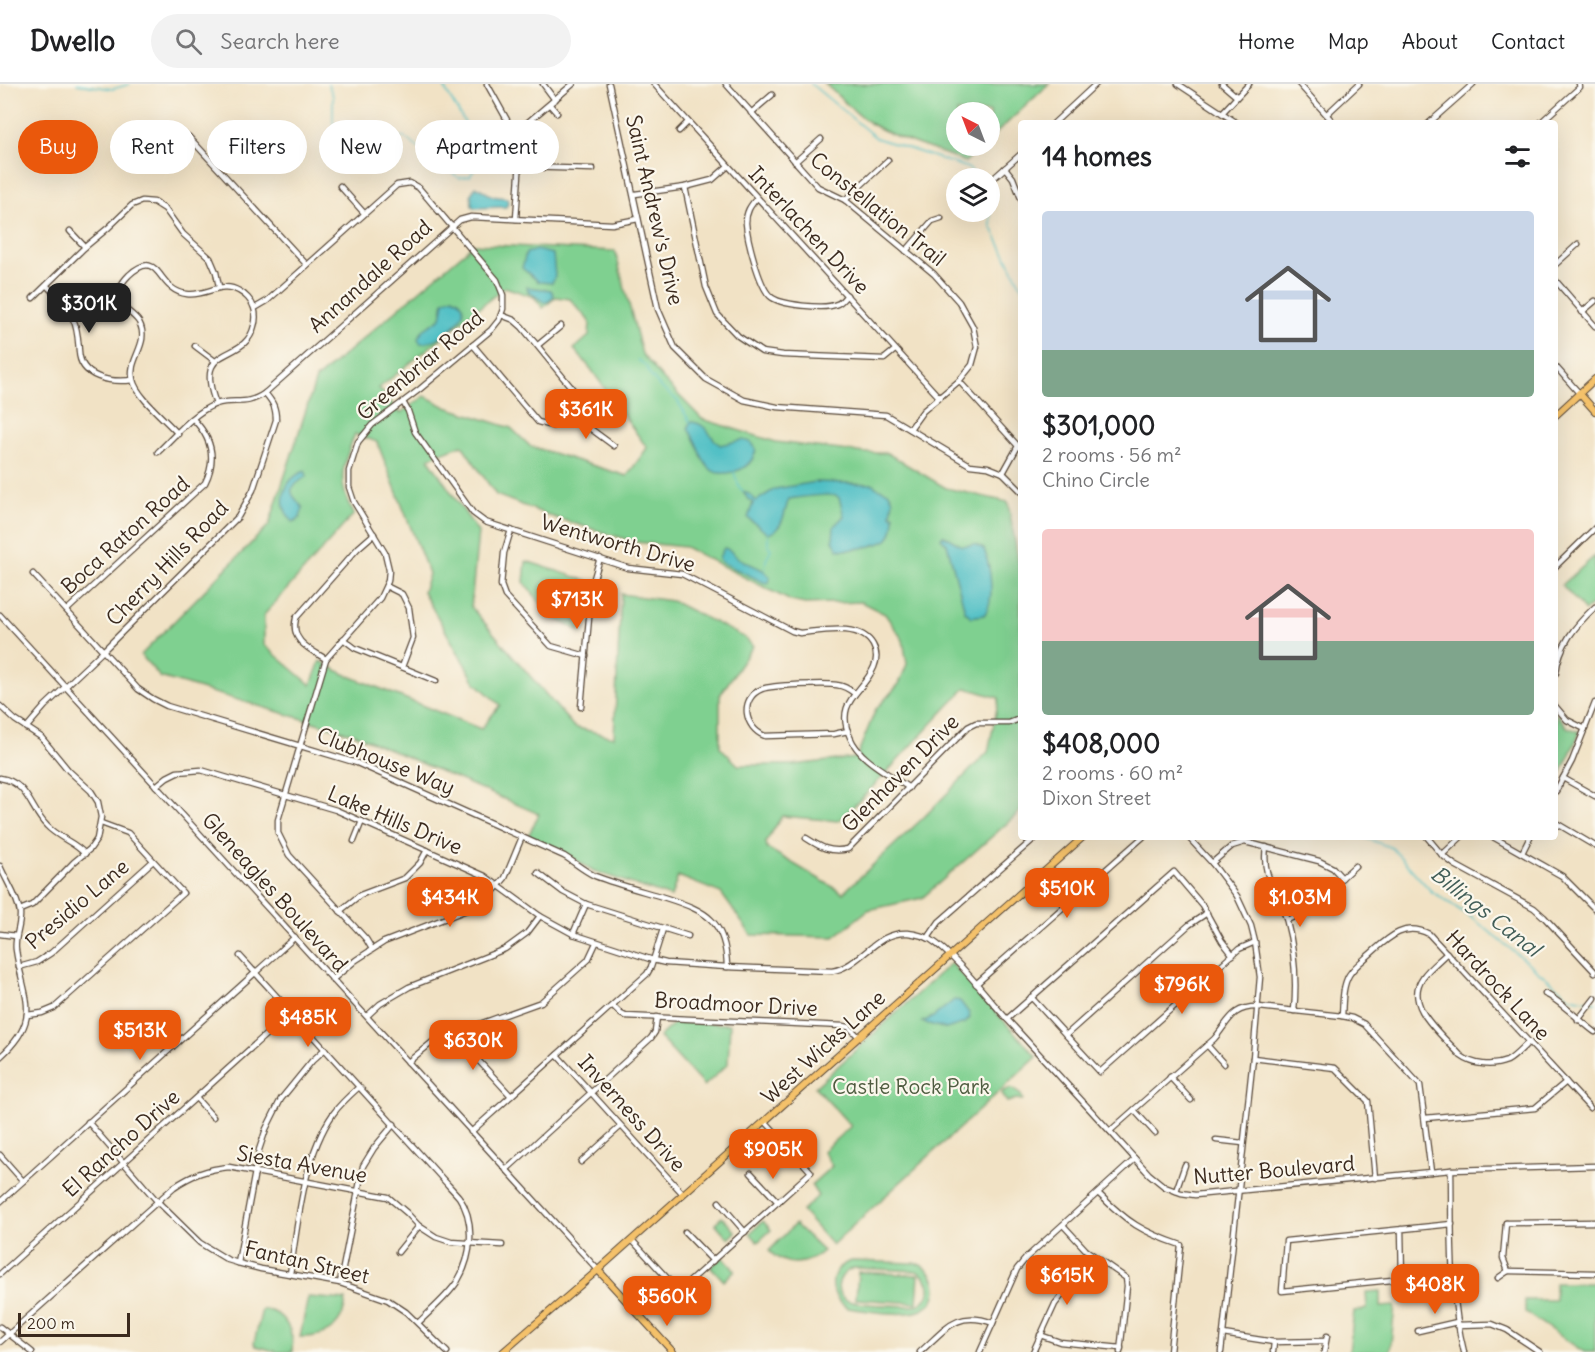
<!DOCTYPE html>
<meta charset="utf-8">
<style>
body{margin:0;font-family:Delius,sans-serif;background:#f2f2f2;color:#202124;height:100vh;display:flex;flex-direction:column;font-size:22px;white-space:nowrap}
*{box-sizing:border-box;margin:0}
p{font-size:20px;color:#757577}
.icon{flex:none;width:33px;height:33px;fill:none;stroke:currentColor;stroke-width:2;stroke-linecap:round;stroke-linejoin:round}
.map{position:relative;flex:1;overflow:hidden}
.side{position:absolute;left:1018px;top:36px;width:540px;height:720px;display:flex;flex-direction:column;background:#fff;border-radius:6px;box-shadow:0 6px 24px #0002}
.side>*{flex:none}
.top-card{position:absolute;left:18px;top:36px;width:570px;height:54px;display:flex;gap:12px}
.needle{width:39px;rotate:318deg}
.buttons{position:absolute;left:946px;top:18px;display:grid;gap:12px}
.buttons a{display:grid;place-items:center;width:54px;height:54px;border-radius:50%;background:#fff;box-shadow:0 6px 24px #0002;font-size:30px}
.scale{position:absolute;left:18px;bottom:15px;width:112px;box-sizing:border-box;padding-left:6px;border:3px solid #3b2a1e;border-top:0;font-size:16px;line-height:21px;white-space:nowrap;color:#3b2a1e;-webkit-text-stroke:4px #fbf7ec;paint-order:stroke}
.price{position:absolute;translate:-50% -51px;padding:0 14px;border-radius:12px;background:#ea580c;color:#fff;font-size:20px;line-height:39px;filter:drop-shadow(0 2px 3px #0008)}
.price::after{content:'';position:absolute;left:50%;top:36px;width:18px;height:14px;margin-left:-9px;background:inherit;clip-path:polygon(0 0,100% 0,50% 100%)}
.price.selected{background:#222;color:#fff}
ul{padding:0;list-style:none}
li{display:grid;align-content:center;gap:12px;height:318px;padding:0 24px}
li span{display:grid;place-items:center;height:186px;border-radius:6px;color:#555}
li>.icon{margin-inline-start:auto}
span .icon{width:108px;height:108px;fill:#fffc;stroke-width:1}
li b{font-size:26px}
h2{display:flex;justify-content:space-between;align-items:center;height:72px;padding:0 24px;font-size:26px}
.pill{padding:0 21px;border-radius:27px;background:#fff;box-shadow:0 6px 24px #0002;font-size:21px;line-height:54px}
.pill.selected{background:#ea580c;color:#fff}
header{display:flex;align-items:center;gap:36px;box-sizing:border-box;height:84px;padding:0 30px;background:#fff;border-bottom:2px solid #e0e0e0}
header strong{font-size:28px}
nav{display:flex;gap:33px;margin-inline-start:auto;font-size:21px}
.search{width:420px;height:54px;background:#f2f2f2;display:flex;align-items:center;gap:15px;box-sizing:border-box;padding:0 21px;border-radius:33px;color:#757577;font-size:22px}
.map>svg:first-child{display:block}
.green{fill:#7fd090;stroke:#5d7d57;stroke-width:1.5;fill-rule:evenodd}
.water{fill:#50bfc5;stroke:#467472;stroke-width:1.5}
.lines{fill:none;stroke-linecap:round;stroke-linejoin:round}
.stream{stroke:#50bfc5;stroke-width:1.5}
.minor-casing{stroke:#564637;stroke-width:7}
.major-casing{stroke:#564637;stroke-width:8}
.minor{stroke:#fff;stroke-width:4.5}
.major{stroke:#f4c16b;stroke-width:6}
.labels{text-anchor:middle;dominant-baseline:central;stroke-width:4.5;stroke-linejoin:round;paint-order:stroke}
.street-label{font-size:21px;fill:#3b2a1e;stroke:#fbf7ec}
.park-label{font-size:21px;fill:#4f5c40;stroke:#fbf7ec}
.water-label{font-size:22px;font-style:italic;fill:#425e58;stroke:#fbf7ec}
</style>
<header>
<strong>Dwello</strong>
<div class="search"><svg class="icon" aria-label="search" viewBox="0 0 24 24"><circle cx="10" cy="10" r="6"/><path d="M15 15l6 6"/></svg>Search here</div>
<nav><a>Home</a><a>Map</a><a>About</a><a>Contact</a></nav>
</header>
<div class="map">
<svg width="1595" height="1268" viewBox="0 0 1595 1268">
<rect width="100%" height="100%" fill="#fbf7ec"/>
<filter id="ink" filterUnits="userSpaceOnUse"><feTurbulence type="fractalNoise" baseFrequency=".0167" numOctaves="2"/><feDisplacementMap in="SourceGraphic" scale="12" xChannelSelector="R" yChannelSelector="G"/><feConvolveMatrix kernelMatrix="1 2 1 2 8 2 1 2 1" color-interpolation-filters="sRGB"/></filter>
<filter id="wash" filterUnits="userSpaceOnUse"><feTurbulence type="fractalNoise" baseFrequency=".008" numOctaves="4" result="noise"/><feDisplacementMap in="SourceGraphic" scale="24" xChannelSelector="R" yChannelSelector="G"/><feGaussianBlur stdDeviation="1.35" result="paint"/><feColorMatrix in="noise" values="0 0 0 0 0 0 0 0 0 0 0 0 0 0 0 0 0 1.4 0 .05"/><feComposite in="paint" operator="in"/></filter>
<g filter="url(#wash)">
<rect width="100%" height="100%" fill="#f1e2c5"/>
<g class="green">
<path d="M825,0H1049L990,55V28H957V62H983L965,78C936,65 903,58 875,42C860,35 839,12 825,0Z"/>
<path d="M472,160L615,167L642,270L662,294L702,335L776,358L865,369H887L946,404L1008,418L1021,492V727L922,814L868,826L834,853L751,851L721,809L678,792L671,813L594,787L562,768L528,752L539,730L354,650L160,593L141,571L269,441L316,295L467,166ZM505,203L534,213L543,224L556,213L570,215L590,238L589,252L574,265L591,285L647,364L627,392L530,362L511,344L446,323L425,312L400,329L379,304ZM355,350L377,358L429,490L423,508L475,598L500,621L481,645L344,590L320,577L311,601L264,561V531L354,430C336,399 342,382 355,350ZM462,361L496,411L553,433L635,458L685,463L791,517L805,520L861,518L885,530L903,556L907,580L899,600L876,625L856,674L792,681H738L720,663V611L753,562L744,553L672,517L621,510L614,653L574,643L471,523L478,448L428,374ZM966,604L999,614L988,668L923,734L843,809L767,764L766,758L782,732L838,737C883,696 922,648 966,604Z"/>
<polygon points="1595,472 1595,518 1585,527 1562,501"/>
<polygon points="526,477 588,497 582,548 551,533 524,498"/>
<polygon points="1556,629 1567,643 1580,648 1556,700"/>
<polygon points="951,879 1037,973 832,1161 802,1127 818,1112 811,1101 832,1082 823,1067 851,1042 815,1003"/>
<polygon points="675,938 730,940 728,980 704,1002 659,953"/>
<polygon points="1011,1004 1021,1011 1023,1016 1016,1015 1007,1018 1002,1010 1003,1007"/>
<polygon points="722,1133 736,1148 729,1155 715,1139"/>
<polygon points="763,1137 771,1146 758,1158 750,1149"/>
<path d="M795,1140L823,1167C806,1182 786,1184 769,1167Z"/>
<polygon points="722,1173 735,1186 724,1197 711,1183"/>
<path d="M852,1177L915,1179C939,1185 945,1218 919,1227C902,1233 866,1227 848,1224C827,1213 827,1183 852,1177ZM854,1184L916,1187C934,1195 934,1218 913,1222C900,1221 856,1222 846,1216C831,1206 840,1188 854,1184Z"/>
<polygon points="858,1188 919,1191 917,1219 856,1215"/>
<polygon points="1555,1199 1595,1199 1595,1268 1584,1268 1525,1228 1525,1216 1555,1216"/>
<polygon points="1381,1207 1381,1223 1395,1222 1390,1268 1349,1268 1354,1227 1367,1225 1366,1208"/>
<path d="M308,1213L346,1216C343,1243 327,1254 300,1253Z"/>
<path d="M262,1225C284,1227 295,1247 292,1268H278L256,1262L254,1259Z"/>
</g>
<g class="water">
<polygon points="476,102 492,112 507,114 508,119 506,123 475,124 472,122 471,110"/>
<polygon points="536,166 553,170 555,192 552,199 539,198 522,184 526,169"/>
<polygon points="527,203 551,206 554,212 549,217 545,219 528,207"/>
<path d="M453,213C485,226 435,262 420,259L418,254L423,246L441,234L444,217Z"/>
<path d="M690,338C707,338 709,353 720,361L742,356L751,358L756,365C754,375 749,382 739,386C700,400 705,367 688,345Z"/>
<path d="M305,387L307,392C285,407 289,406 303,424L300,434L293,438C276,421 283,395 305,387Z"/>
<path d="M816,398L874,400L875,403L889,408L893,416L891,431H894C894,438 893,448 889,454C884,461 847,468 838,465L833,456L834,442L844,432C842,426 841,420 839,414C836,407 797,414 789,415C784,427 784,446 768,450L748,434L753,419L747,414L743,407L751,411L756,417L775,405Z"/>
<path d="M943,451L962,462L974,460L984,465C990,482 996,516 984,531L971,533L965,527L947,460L941,454Z"/>
<path d="M724,464C732,466 734,472 740,475C751,482 763,483 770,493L768,499L763,498L721,478L719,473Z"/>
<polygon points="954,916 960,917 969,929 970,934 965,939 946,945 922,938 933,933"/>
</g>
<g class="lines">
<g class="stream">
<polyline points="77,0 113,5 130,0"/>
<polyline points="328,0 333,12 333,39 340,47 360,51 390,51 405,54 459,94 470,92 479,78 474,54 446,7 444,0"/>
<polyline points="811,0 876,54 968,84 979,94"/>
<polyline points="990,115 991,142 1022,204"/>
<polyline points="638,276 646,282 650,291 660,303 677,316 690,338"/>
<polyline points="734,388 739,403 743,407"/>
<polyline points="765,486 766,476 771,465 768,461 768,450"/>
<polyline points="1363,753 1392,764 1431,807 1475,836 1570,913 1595,918"/>
</g>
</g>
</g>
<g filter="url(#ink)">
<g class="lines">
<defs>
<g id="minor">
<polyline points="487,0 521,61 516,135"/>
<polyline points="543,0 555,16"/>
<polyline points="609,0 658,225 675,264 706,295 744,316 777,323 886,331 970,381 988,383 1003,389 1022,408"/>
<polyline points="654,0 939,313"/>
<polyline points="726,0 818,103 845,116 934,190 959,218 973,243 977,263 972,281 959,297 923,327 910,345"/>
<polyline points="1178,0 1237,39"/>
<polyline points="1222,0 1236,12"/>
<polyline points="1299,0 1334,39"/>
<polyline points="550,21 557,29"/>
<polyline points="751,29 772,11"/>
<polyline points="1222,29 1249,0"/>
<polyline points="1327,30 1359,0"/>
<polyline points="1054,39 1096,0"/>
<polyline points="1429,39 1473,0"/>
<polyline points="1540,39 1580,3 1579,0"/>
<polyline points="679,47 688,38"/>
<polyline points="181,49 189,53 306,180"/>
<polyline points="514,50 573,0"/>
<polyline points="795,78 821,55"/>
<polyline points="521,83 593,85"/>
<polyline points="1005,84 1013,94 1022,117"/>
<polyline points="996,92 1022,69"/>
<polyline points="340,102 364,129"/>
<polyline points="685,103 706,203 717,230 738,252 762,268 783,271 884,275 895,266"/>
<polyline points="635,110 685,103 712,96 728,82"/>
<path d="M757,114C750,122 746,128 746,139C747,154 759,202 770,212C779,221 825,226 837,220C841,219 844,214 847,211"/>
<polyline points="845,116 888,76"/>
<polyline points="70,147 85,163"/>
<polyline points="906,167 932,137 941,134"/>
<polyline points="1556,180 1578,160"/>
<polyline points="1556,197 1595,242"/>
<path d="M47,202C57,212 67,222 73,235C78,245 78,256 79,267C80,294 111,299 133,296"/>
<polyline points="33,214 85,163 108,144 132,121 142,117 154,118 165,125 183,150 210,174 216,188 219,203"/>
<polyline points="255,224 267,217 397,101 410,99 419,104 497,196 503,211 503,225 499,236 491,246 420,305 372,341 358,358 349,387 349,403 354,418 385,469 389,486 388,497 380,514 326,575 278,736 278,749 289,771 366,855 372,865"/>
<polyline points="1582,228 1595,217"/>
<polyline points="473,261 538,338 553,342 568,336 576,322 575,308 522,243 514,236 501,231"/>
<polyline points="538,261 561,242"/>
<polyline points="195,262 215,277"/>
<polyline points="1556,283 1579,309"/>
<polyline points="959,297 1018,362 1003,389"/>
<path d="M403,318L408,327L415,348L473,429L485,438L628,484L682,490L792,547L800,549C822,547 860,538 873,561C877,568 877,576 874,583C863,609 834,617 850,653C859,676 890,690 909,704"/>
<polyline points="572,331 614,362"/>
<path d="M178,350C166,336 137,313 133,296C127,275 151,260 139,238C134,230 125,226 119,219C118,206 120,200 129,191C161,162 156,207 187,210C206,213 221,196 239,207C245,210 252,217 254,224C256,229 256,237 254,242C245,281 192,257 216,320"/>
<path d="M158,368C175,352 194,328 216,320C235,314 245,323 265,309L460,136L471,133L612,140L638,135"/>
<polyline points="511,446 504,469 501,501 505,512 551,562 586,572"/>
<polyline points="1556,482 1595,444"/>
<path d="M33,490L138,605L153,615L167,622L357,679L564,772C574,778 584,787 595,792C618,801 643,807 666,814C707,827 726,837 727,883"/>
<polyline points="386,502 402,510 409,524 413,554 402,583"/>
<path d="M67,526L205,399C217,375 212,354 193,335"/>
<polyline points="0,531 598,1186"/>
<polyline points="343,555 355,564 436,597"/>
<path d="M326,575C309,565 290,557 296,534L358,464L374,450"/>
<path d="M1556,589C1559,561 1575,542 1595,523"/>
<polyline points="0,622 15,636 41,653 69,687 91,707 98,718 101,733 97,755 90,765 74,778 32,821 20,826"/>
<polyline points="581,623 592,501 600,474"/>
<polyline points="1556,623 1567,636 1585,645"/>
<path d="M26,644L45,622L103,567L238,433L253,406L276,336C276,324 273,318 265,309"/>
<path d="M848,647L834,650L765,652C744,644 739,614 762,605C772,601 826,599 837,601C844,602 849,605 854,609"/>
<path d="M0,694C28,698 30,725 47,742C58,754 75,758 85,770"/>
<polyline points="1563,694 1595,712"/>
<path d="M156,702L167,693L177,688L201,686L336,726L485,792L540,832L573,850L653,876L666,879L727,883L832,887C862,882 875,847 908,849C916,850 924,852 930,855C955,871 986,912 1006,934C1054,987 1102,1038 1149,1090L1165,1103L1181,1109L1195,1111L1451,1086L1595,1082"/>
<polyline points="1556,707 1572,677 1595,619"/>
<polyline points="1556,739 1595,762"/>
<polyline points="1188,753 1212,779 1237,812 1251,842 1255,858 1260,893 1253,974 1221,1268"/>
<polyline points="1427,753 1442,771 1461,753"/>
<polyline points="1493,753 1562,792 1595,825"/>
<path d="M806,754C820,763 830,769 848,765L968,643L976,639H1009L1022,634"/>
<polyline points="354,757 362,737"/>
<path d="M1266,763C1261,796 1280,808 1287,838C1295,868 1297,896 1294,927"/>
<polyline points="1522,769 1530,753"/>
<polyline points="1442,771 1455,781 1534,824 1544,833 1595,888"/>
<polyline points="1212,779 1232,762 1245,758 1319,777 1333,784 1342,794"/>
<path d="M0,782C6,797 18,813 20,829C21,842 14,854 16,866C23,915 44,933 0,973"/>
<polyline points="538,789 563,808 586,820 688,852"/>
<polyline points="340,827 360,811 405,794 420,779 427,766"/>
<polyline points="1287,836 1303,829 1355,782"/>
<polyline points="0,850 16,852"/>
<polyline points="573,850 586,820"/>
<polyline points="928,854 939,838 1036,753"/>
<path d="M1447,869C1439,877 1429,884 1423,893C1402,922 1444,952 1461,972C1473,981 1492,983 1507,977C1515,973 1522,964 1529,958"/>
<path d="M240,872L440,1092C446,1099 453,1106 459,1113C476,1138 472,1173 457,1198C447,1213 431,1226 418,1239"/>
<polyline points="19,883 37,878 51,869 153,777"/>
<polyline points="332,896 356,876 384,858 472,824 487,815 505,794 522,753"/>
<polyline points="976,900 1143,753"/>
<path d="M1545,910C1556,913 1582,939 1595,948"/>
<polyline points="1031,913 1100,988 1239,865 1255,858"/>
<polyline points="613,922 621,930 625,932 843,942 849,943 858,952"/>
<polyline points="27,931 42,929 54,924 183,809 128,749 101,739"/>
<polyline points="367,932 380,920 409,903 505,865 527,849 540,832"/>
<path d="M1342,932C1343,919 1342,903 1349,891C1354,883 1362,877 1369,871C1387,855 1403,837 1429,850L1590,1024"/>
<polyline points="1007,935 1174,788 1202,821 1222,857 1233,871"/>
<polyline points="1578,936 1595,914"/>
<polyline points="457,947 466,963 511,1012"/>
<polyline points="1066,951 1189,841 1207,829"/>
<polyline points="1207,961 1224,980"/>
<polyline points="557,971 683,1110"/>
<polyline points="1253,974 1335,984 1368,1017 1375,1094"/>
<polyline points="408,978 435,956 541,918 588,876 596,859"/>
<polyline points="1170,993 1191,1016"/>
<polyline points="196,1014 213,1033"/>
<polyline points="1134,1026 1155,1049"/>
<polyline points="1425,1034 1535,1024 1566,998"/>
<polyline points="88,1038 157,1117 200,1159 228,1176 238,1179 261,1185 340,1199 388,1216 406,1228 447,1268"/>
<path d="M1110,1047L1214,955C1229,938 1231,922 1259,923L1342,932L1352,934L1364,940L1420,1001L1431,1088"/>
<polyline points="471,1048 647,890 651,883 663,845"/>
<polyline points="1216,1056 1243,1059"/>
<polyline points="0,1071 23,1097"/>
<polyline points="581,1078 620,1043"/>
<polyline points="506,1086 651,954 655,948 657,933"/>
<path d="M1451,1086C1452,1147 1449,1209 1464,1268"/>
<polyline points="751,1089 778,1118"/>
<polyline points="1176,1107 1185,1081"/>
<path d="M1098,1109C1127,1138 1142,1148 1181,1161L1170,1268"/>
<polyline points="0,1118 295,853"/>
<polyline points="719,1118 745,1148"/>
<polyline points="1506,1139 1595,1138"/>
<polyline points="1506,1139 1503,1174 1508,1187"/>
<polyline points="1063,1141 1086,1166 1126,1194 1127,1202 1120,1268"/>
<polyline points="1401,1145 1402,1195 1282,1207 1286,1157 1452,1140"/>
<polyline points="685,1148 713,1177"/>
<polyline points="632,1156 679,1207 811,1088 765,1037"/>
<polyline points="398,1168 419,1142"/>
<polyline points="238,1179 259,1066 266,1045 281,1015 312,977 325,965"/>
<polyline points="1508,1187 1595,1189"/>
<polyline points="0,1190 291,928"/>
<path d="M290,1190C298,1139 303,1073 333,1030C340,1020 350,1011 359,1003"/>
<polyline points="1498,1194 1508,1187"/>
<polyline points="340,1199 363,1082 374,1064 394,1040"/>
<polyline points="1457,1241 1492,1240 1507,1246 1540,1268"/>
<polyline points="0,1243 32,1268"/>
<polyline points="1418,1247 1457,1238"/>
<polyline points="1223,1250 1274,1258 1325,1257"/>
<polyline points="1040,1251 1060,1258 1121,1264"/>
<path d="M0,1258L174,1103C192,1091 207,1085 229,1083L388,1113L407,1129L419,1142L436,1153L451,1158L502,1161"/>
<path d="M920,1268C946,1245 956,1226 993,1239"/>
<polyline points="980,1268 1017,1185 1027,1173 1135,1075"/>
<polyline points="1033,1268 1055,1220 1093,1172"/>
<polyline points="1273,1268 1274,1258"/>
<polyline points="1324,1268 1327,1252"/>
</g>
<g id="major">
<polyline points="1579,309 1595,327"/>
<polyline points="1556,331 1595,295"/>
<polyline points="598,1186 673,1268"/>
<polyline points="503,1268 598,1186 1083,753"/>
</g>
</defs>
<use href="#minor" class="minor-casing"/>
<use href="#major" class="major-casing"/>
<use href="#minor" class="minor"/>
<use href="#major" class="major"/>
</g>
</g>
<g class="labels">
<g class="street-label">
<text transform="translate(878 125) rotate(39)">Constellation Trail</text>
<text transform="translate(655 126) rotate(77)">Saint Andrew's Drive</text>
<text transform="translate(809 146) rotate(47)">Interlachen Drive</text>
<text transform="translate(370 192) rotate(-42)">Annandale Road</text>
<text transform="translate(420 281) rotate(-40)">Greenbriar Road</text>
<text transform="translate(125 451) rotate(-42)">Boca Raton Road</text>
<text transform="translate(618 459) rotate(16)">Wentworth Drive</text>
<text transform="translate(167 479) rotate(-46)">Cherry Hills Road</text>
<text transform="translate(386 677) rotate(22)">Clubhouse Way</text>
<text transform="translate(900 689) rotate(-45)">Glenhaven Drive</text>
<text transform="translate(395 736) rotate(23)">Lake Hills Drive</text>
<text transform="translate(275 808) rotate(48)">Gleneagles Boulevard</text>
<text transform="translate(77 820) rotate(-40)">Presidio Lane</text>
<text transform="translate(1498 901) rotate(47)">Hardrock Lane</text>
<text transform="translate(736 920) rotate(3)">Broadmoor Drive</text>
<text transform="translate(823 963) rotate(-42)">West Wicks Lane</text>
<text transform="translate(632 1029) rotate(48)">Inverness Drive</text>
<text transform="translate(121 1059) rotate(-42)">El Rancho Drive</text>
<text transform="translate(302 1080) rotate(10)">Siesta Avenue</text>
<text transform="translate(1274 1086) rotate(-5)">Nutter Boulevard</text>
<text transform="translate(307 1178) rotate(13)">Fantan Street</text>
</g>
<g class="park-label">
<text x="911" y="1002">Castle Rock Park</text>
</g>
<g class="water-label">
<text transform="translate(1486 827) rotate(38)">Billings Canal</text>
</g>
</g>
</svg>
<div class="buttons">
<a><svg class="needle" viewBox="-14 -14 28 28"><path d="M0-13l5 13h-10z" fill="#e53935"/><path d="M0 13l5-13h-10z" fill="#757577"/></svg></a>
<a><svg class="icon" aria-label="layers" viewBox="0 0 24 24"><path d="M12 4l9 5-9 5-9-5zM3 14l9 5 9-5"/></svg></a>
</div>
<div class="scale">200 m</div>
<b class="price selected" style="left:89px;top:250px">$301K</b>
<b class="price" style="left:586px;top:356px">$361K</b>
<b class="price" style="left:577px;top:546px">$713K</b>
<b class="price" style="left:1067px;top:835px">$510K</b>
<b class="price" style="left:450px;top:844px">$434K</b>
<b class="price" style="left:1300px;top:844px">$1.03M</b>
<b class="price" style="left:1182px;top:931px">$796K</b>
<b class="price" style="left:308px;top:964px">$485K</b>
<b class="price" style="left:140px;top:977px">$513K</b>
<b class="price" style="left:473px;top:987px">$630K</b>
<b class="price" style="left:773px;top:1096px">$905K</b>
<b class="price" style="left:1067px;top:1222px">$615K</b>
<b class="price" style="left:1435px;top:1231px">$408K</b>
<b class="price" style="left:667px;top:1243px">$560K</b>
<div class="top-card">
<a class="pill selected">Buy</a>
<a class="pill">Rent</a>
<a class="pill">Filters</a>
<a class="pill">New</a>
<a class="pill">Apartment</a>
</div>
<section class="side">
<h2>14 homes<svg class="icon" aria-label="filters" viewBox="0 0 24 24"><path d="M4 7h16M4 17h16"/><circle cx="9" cy="7" r="2"/><circle cx="15" cy="17" r="2"/></svg></h2>
<ul>
<li><span style="background:linear-gradient(#c9d6e8 75%,#7fa58c 0)"><svg class="icon" aria-label="home" viewBox="0 0 24 24"><path d="M3 11l9-7 9 7M6 9v11h12V9"/></svg></span><div><b>$301,000</b><p>2 rooms · 56 m²</p><p>Chino Circle</p></div></li>
<li><span style="background:linear-gradient(#f6c9c9 60%,#7fa58c 0)"><svg class="icon" aria-label="home" viewBox="0 0 24 24"><path d="M3 11l9-7 9 7M6 9v11h12V9"/></svg></span><div><b>$408,000</b><p>2 rooms · 60 m²</p><p>Dixon Street</p></div></li>
</ul>
</section>
</div>
